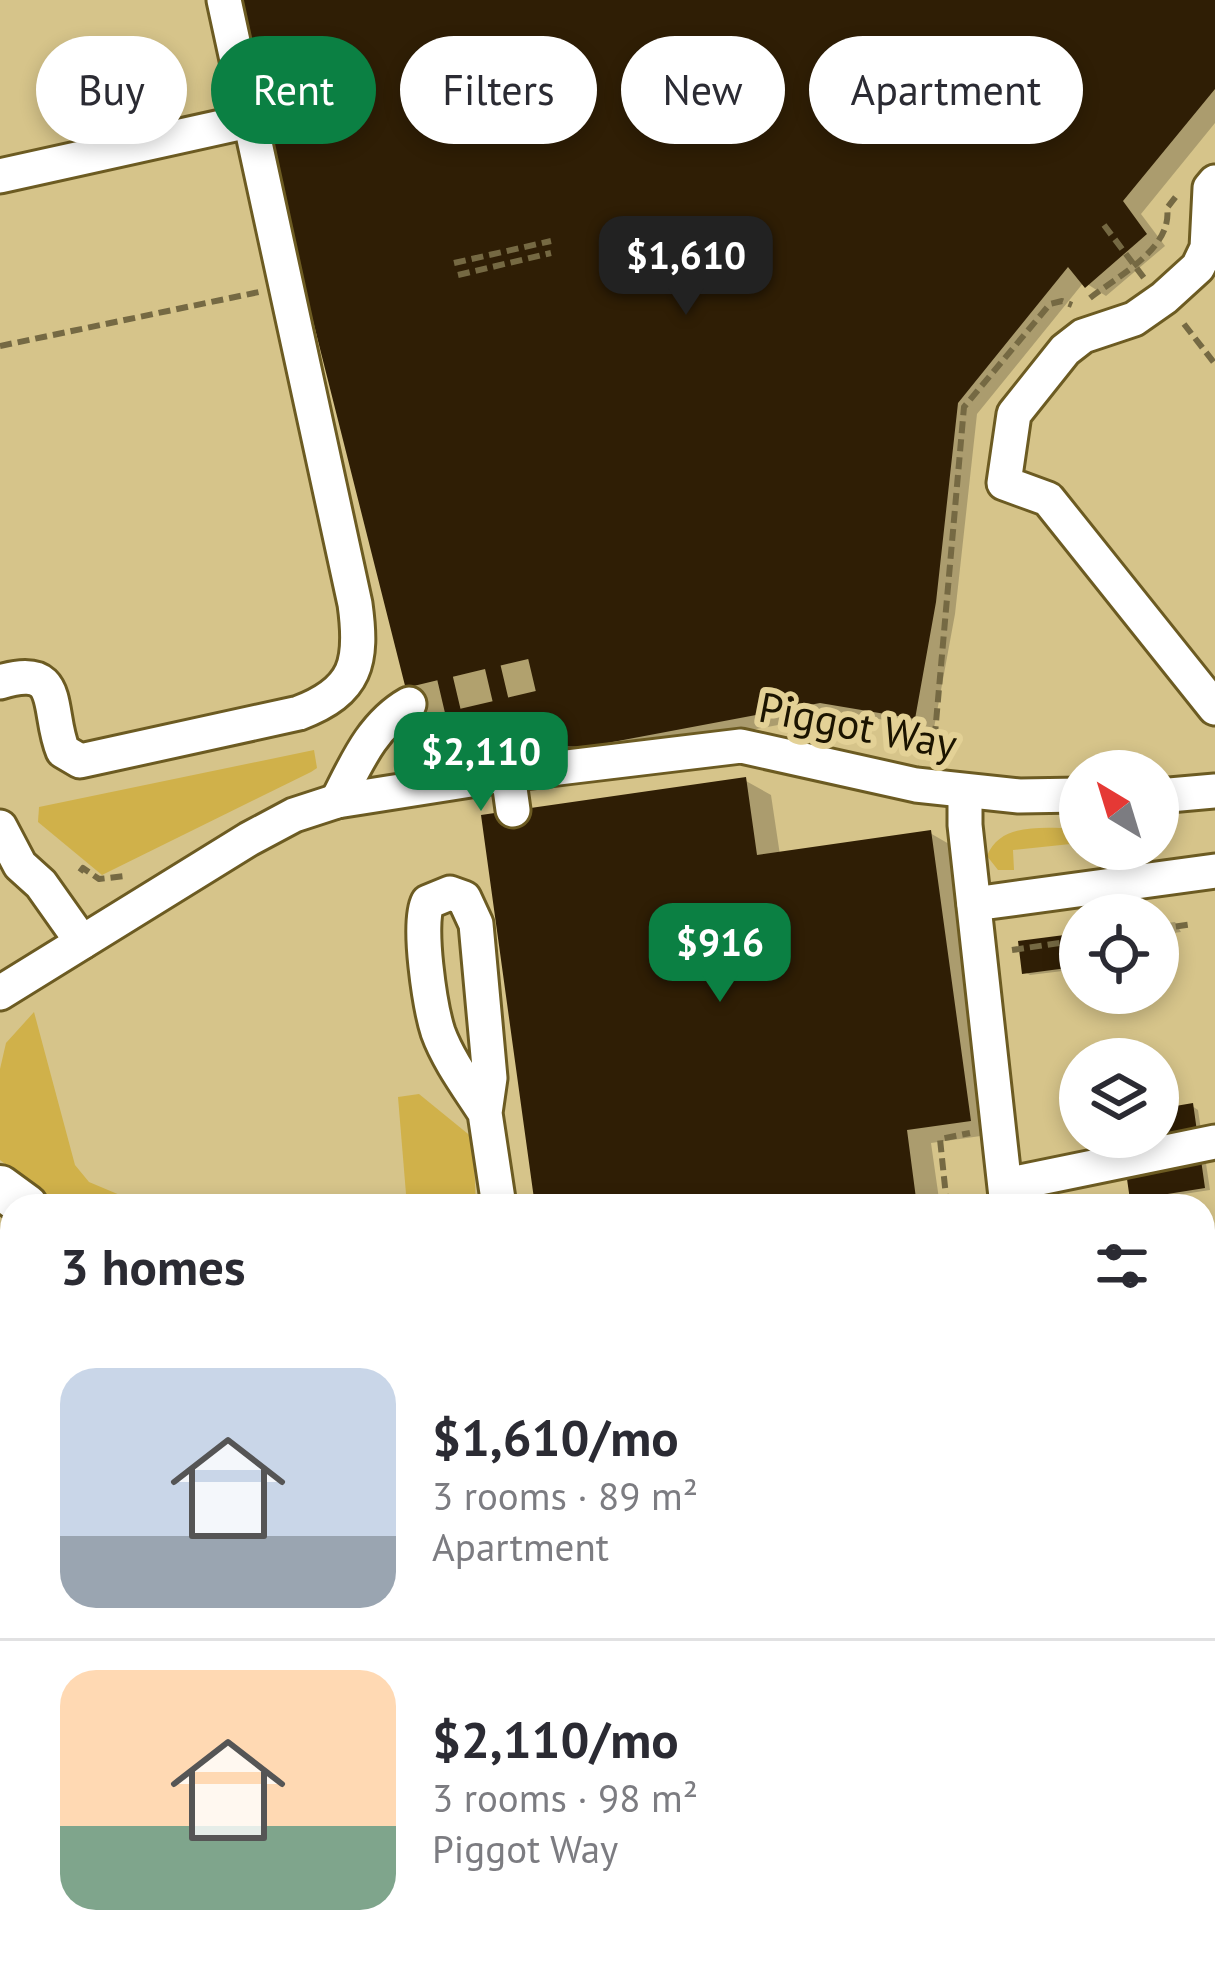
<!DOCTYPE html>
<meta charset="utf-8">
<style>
body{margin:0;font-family:"PT Sans",sans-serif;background:#f7f7f7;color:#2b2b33;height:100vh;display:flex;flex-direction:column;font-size:45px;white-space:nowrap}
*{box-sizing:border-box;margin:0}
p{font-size:39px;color:#7c7c81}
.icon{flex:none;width:66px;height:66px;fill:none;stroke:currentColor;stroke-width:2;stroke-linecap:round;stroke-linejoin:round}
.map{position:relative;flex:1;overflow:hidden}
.side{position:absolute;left:0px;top:1194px;width:1215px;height:771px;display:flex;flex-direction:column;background:#fff;border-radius:36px 36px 0 0;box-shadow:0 6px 18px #0003}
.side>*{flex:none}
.guide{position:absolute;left:36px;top:36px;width:1143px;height:108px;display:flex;gap:24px}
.needle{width:78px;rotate:322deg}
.controls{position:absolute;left:1059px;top:750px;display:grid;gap:24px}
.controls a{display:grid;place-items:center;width:120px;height:120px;border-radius:50%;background:#fff;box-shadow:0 6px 18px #0003;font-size:60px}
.price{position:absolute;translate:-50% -102px;padding:0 27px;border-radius:24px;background:#0b8043;color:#fff;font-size:39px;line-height:78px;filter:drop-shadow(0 3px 6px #0008)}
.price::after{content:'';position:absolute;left:50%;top:72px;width:36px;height:27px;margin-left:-18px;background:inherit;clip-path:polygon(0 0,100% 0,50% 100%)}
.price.current{background:#222;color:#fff}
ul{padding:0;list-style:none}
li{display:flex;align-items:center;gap:36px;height:300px;padding:0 60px}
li+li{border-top:3px solid #e1e1e2}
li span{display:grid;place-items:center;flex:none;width:336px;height:240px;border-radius:36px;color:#555}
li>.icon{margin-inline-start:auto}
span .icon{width:144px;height:144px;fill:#fffc;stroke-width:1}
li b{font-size:51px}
h2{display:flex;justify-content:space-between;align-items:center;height:144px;padding:0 60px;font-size:51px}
.chip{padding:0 42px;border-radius:54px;background:#fff;box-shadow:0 6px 18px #0003;font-size:42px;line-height:108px}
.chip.current{background:#0b8043;color:#fff}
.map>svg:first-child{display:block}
.green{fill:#d0b14a}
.shadow{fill:#0003}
.building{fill:#2f1e05}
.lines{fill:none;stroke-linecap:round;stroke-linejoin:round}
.minor-tunnel{stroke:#b1a16e;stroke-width:33;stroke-dasharray:33 16;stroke-linecap:butt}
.minor-casing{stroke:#6c5b22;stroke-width:39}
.major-casing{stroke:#6c5b22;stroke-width:48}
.path{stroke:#756943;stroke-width:6;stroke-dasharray:12 6;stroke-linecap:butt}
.minor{stroke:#fff;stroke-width:33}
.major{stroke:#fff;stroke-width:42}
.labels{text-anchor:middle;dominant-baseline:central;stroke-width:12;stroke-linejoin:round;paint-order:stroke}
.street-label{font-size:42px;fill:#1b1400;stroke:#e3d196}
</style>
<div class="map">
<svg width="1215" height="1963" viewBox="0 0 1215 1963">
<rect width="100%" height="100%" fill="#d6c48a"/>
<g class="green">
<polygon points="314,750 317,768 311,772 102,875 38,822 39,807"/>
<path d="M1080,828V843L1013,850L1014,870H998L987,856C1001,820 1047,829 1080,828Z"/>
<polygon points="34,1012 75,1165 89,1182 146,1206 60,1206 0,1160 0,1069 6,1043"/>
<polygon points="419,1094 473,1138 476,1206 407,1206 398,1097"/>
</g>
<g class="shadow">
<polygon points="1215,0 1215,123 1141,214 1165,246 1106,296 1084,282 977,414 955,614 934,728 842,713 607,757 499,753 444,762 424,751"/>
<polygon points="746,781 771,795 780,855 930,833 956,848 995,1134 931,1143 940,1206 538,1206"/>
<polygon points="1175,922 1181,932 1158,935 1158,924"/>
<polygon points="1080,936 1080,947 1069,949 1071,970 1030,975 1025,972"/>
<polygon points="1192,1106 1198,1110 1210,1190 1138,1201 1133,1198 1124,1137 1158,1137 1158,1112"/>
</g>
<g class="building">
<polygon points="232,0 1215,0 1215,89 1123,201 1147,234 1085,288 1068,267 958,403 936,602 915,719 820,703 586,747 477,744 422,753"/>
<polygon points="746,777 757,855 931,830 971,1121 907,1130 917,1206 535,1206 481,815"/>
<polygon points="1080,933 1080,945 1064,947 1067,968 1022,974 1018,941"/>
<polygon points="1193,1103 1205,1188 1130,1200 1121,1137 1158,1137 1158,1109"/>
<polygon points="5,1397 12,1398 12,1953 1203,1953 1203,1838 1215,1838 1215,1963 0,1963 0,1398"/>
</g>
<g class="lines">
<polyline class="minor-tunnel" points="409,704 532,675"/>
<defs>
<g id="minor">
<polyline points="0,176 262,118"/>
<polyline points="1215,182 1210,188 1207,248 1198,267 1164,298 1134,319 1083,336 1065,350 1014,414 1004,483 1048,499 1215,708"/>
<path d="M0,682C65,662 46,710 63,751L80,761L299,713C357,691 363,662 355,604L224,0"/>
<polyline points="508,774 513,810"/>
<polyline points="965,792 965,825 1007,1206"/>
<polyline points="1158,796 1215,791"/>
<path d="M337,801C356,764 372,725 409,704"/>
<polyline points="0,827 20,865 41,884 82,942"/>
<polyline points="974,904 1215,871"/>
<polyline points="0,993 249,839 294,815 337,801 508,774 741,746 916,785 1019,796 1080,795"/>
<path d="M485,1113C469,1088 448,1060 438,1032C430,1007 417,923 428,902L450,893L464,898L476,924L490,1078L485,1113L499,1206"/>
<polyline points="1006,1185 1215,1142"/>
</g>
<g id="major">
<polyline points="0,1187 26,1206"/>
<polyline points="1203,1267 1215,1262"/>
<polyline points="0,1269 12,1274"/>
<polyline points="1203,1323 1215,1319"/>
</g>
</defs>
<use href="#minor" class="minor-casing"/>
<use href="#major" class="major-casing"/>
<g class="path">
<polyline points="1104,225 1144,278"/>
<polyline points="454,263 551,241"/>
<polyline points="458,275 551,253"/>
<path d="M1090,298C1118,276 1173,248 1167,208L1178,194"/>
<polyline points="1184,324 1215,364"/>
<polyline points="0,346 259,292"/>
<polyline points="933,756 964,407 1050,304 1062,301 1072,305"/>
<polyline points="80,872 83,868 99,879 125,876"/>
<polyline points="1158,929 1193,924"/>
<polyline points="1012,950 1080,940"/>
<polyline points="947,1206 940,1139 970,1133"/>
</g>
<use href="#minor" class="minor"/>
<use href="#major" class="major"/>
</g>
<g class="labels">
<g class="street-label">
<text transform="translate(858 725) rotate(11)">Piggot Way</text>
</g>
</g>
</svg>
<div class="controls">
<a><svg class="needle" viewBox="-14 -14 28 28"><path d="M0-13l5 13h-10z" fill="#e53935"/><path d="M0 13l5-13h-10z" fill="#7c7c81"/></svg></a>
<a><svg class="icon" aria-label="locate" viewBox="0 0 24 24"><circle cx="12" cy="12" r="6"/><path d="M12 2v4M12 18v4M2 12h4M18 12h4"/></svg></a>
<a><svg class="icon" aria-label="layers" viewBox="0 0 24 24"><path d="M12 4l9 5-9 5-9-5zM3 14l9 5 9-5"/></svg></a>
</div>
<b class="price current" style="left:686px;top:318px">$1,610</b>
<b class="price" style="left:481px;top:814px">$2,110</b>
<b class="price" style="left:720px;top:1005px">$916</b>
<div class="guide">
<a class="chip">Buy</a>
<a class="chip current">Rent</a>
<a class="chip">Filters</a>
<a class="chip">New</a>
<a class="chip">Apartment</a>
</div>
<section class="side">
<h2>3 homes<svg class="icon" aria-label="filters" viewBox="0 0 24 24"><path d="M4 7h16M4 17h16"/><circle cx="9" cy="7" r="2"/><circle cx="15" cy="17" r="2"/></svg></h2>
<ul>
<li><span style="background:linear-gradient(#c9d6e8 70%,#9aa5b1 0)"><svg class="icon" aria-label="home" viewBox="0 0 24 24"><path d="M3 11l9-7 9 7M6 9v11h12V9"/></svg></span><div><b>$1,610/mo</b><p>3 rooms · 89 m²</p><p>Apartment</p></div></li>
<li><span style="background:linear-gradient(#ffd9b3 65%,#7fa58c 0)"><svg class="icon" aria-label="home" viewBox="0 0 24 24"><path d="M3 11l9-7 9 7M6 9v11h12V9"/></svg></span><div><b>$2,110/mo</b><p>3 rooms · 98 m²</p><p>Piggot Way</p></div></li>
</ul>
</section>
</div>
